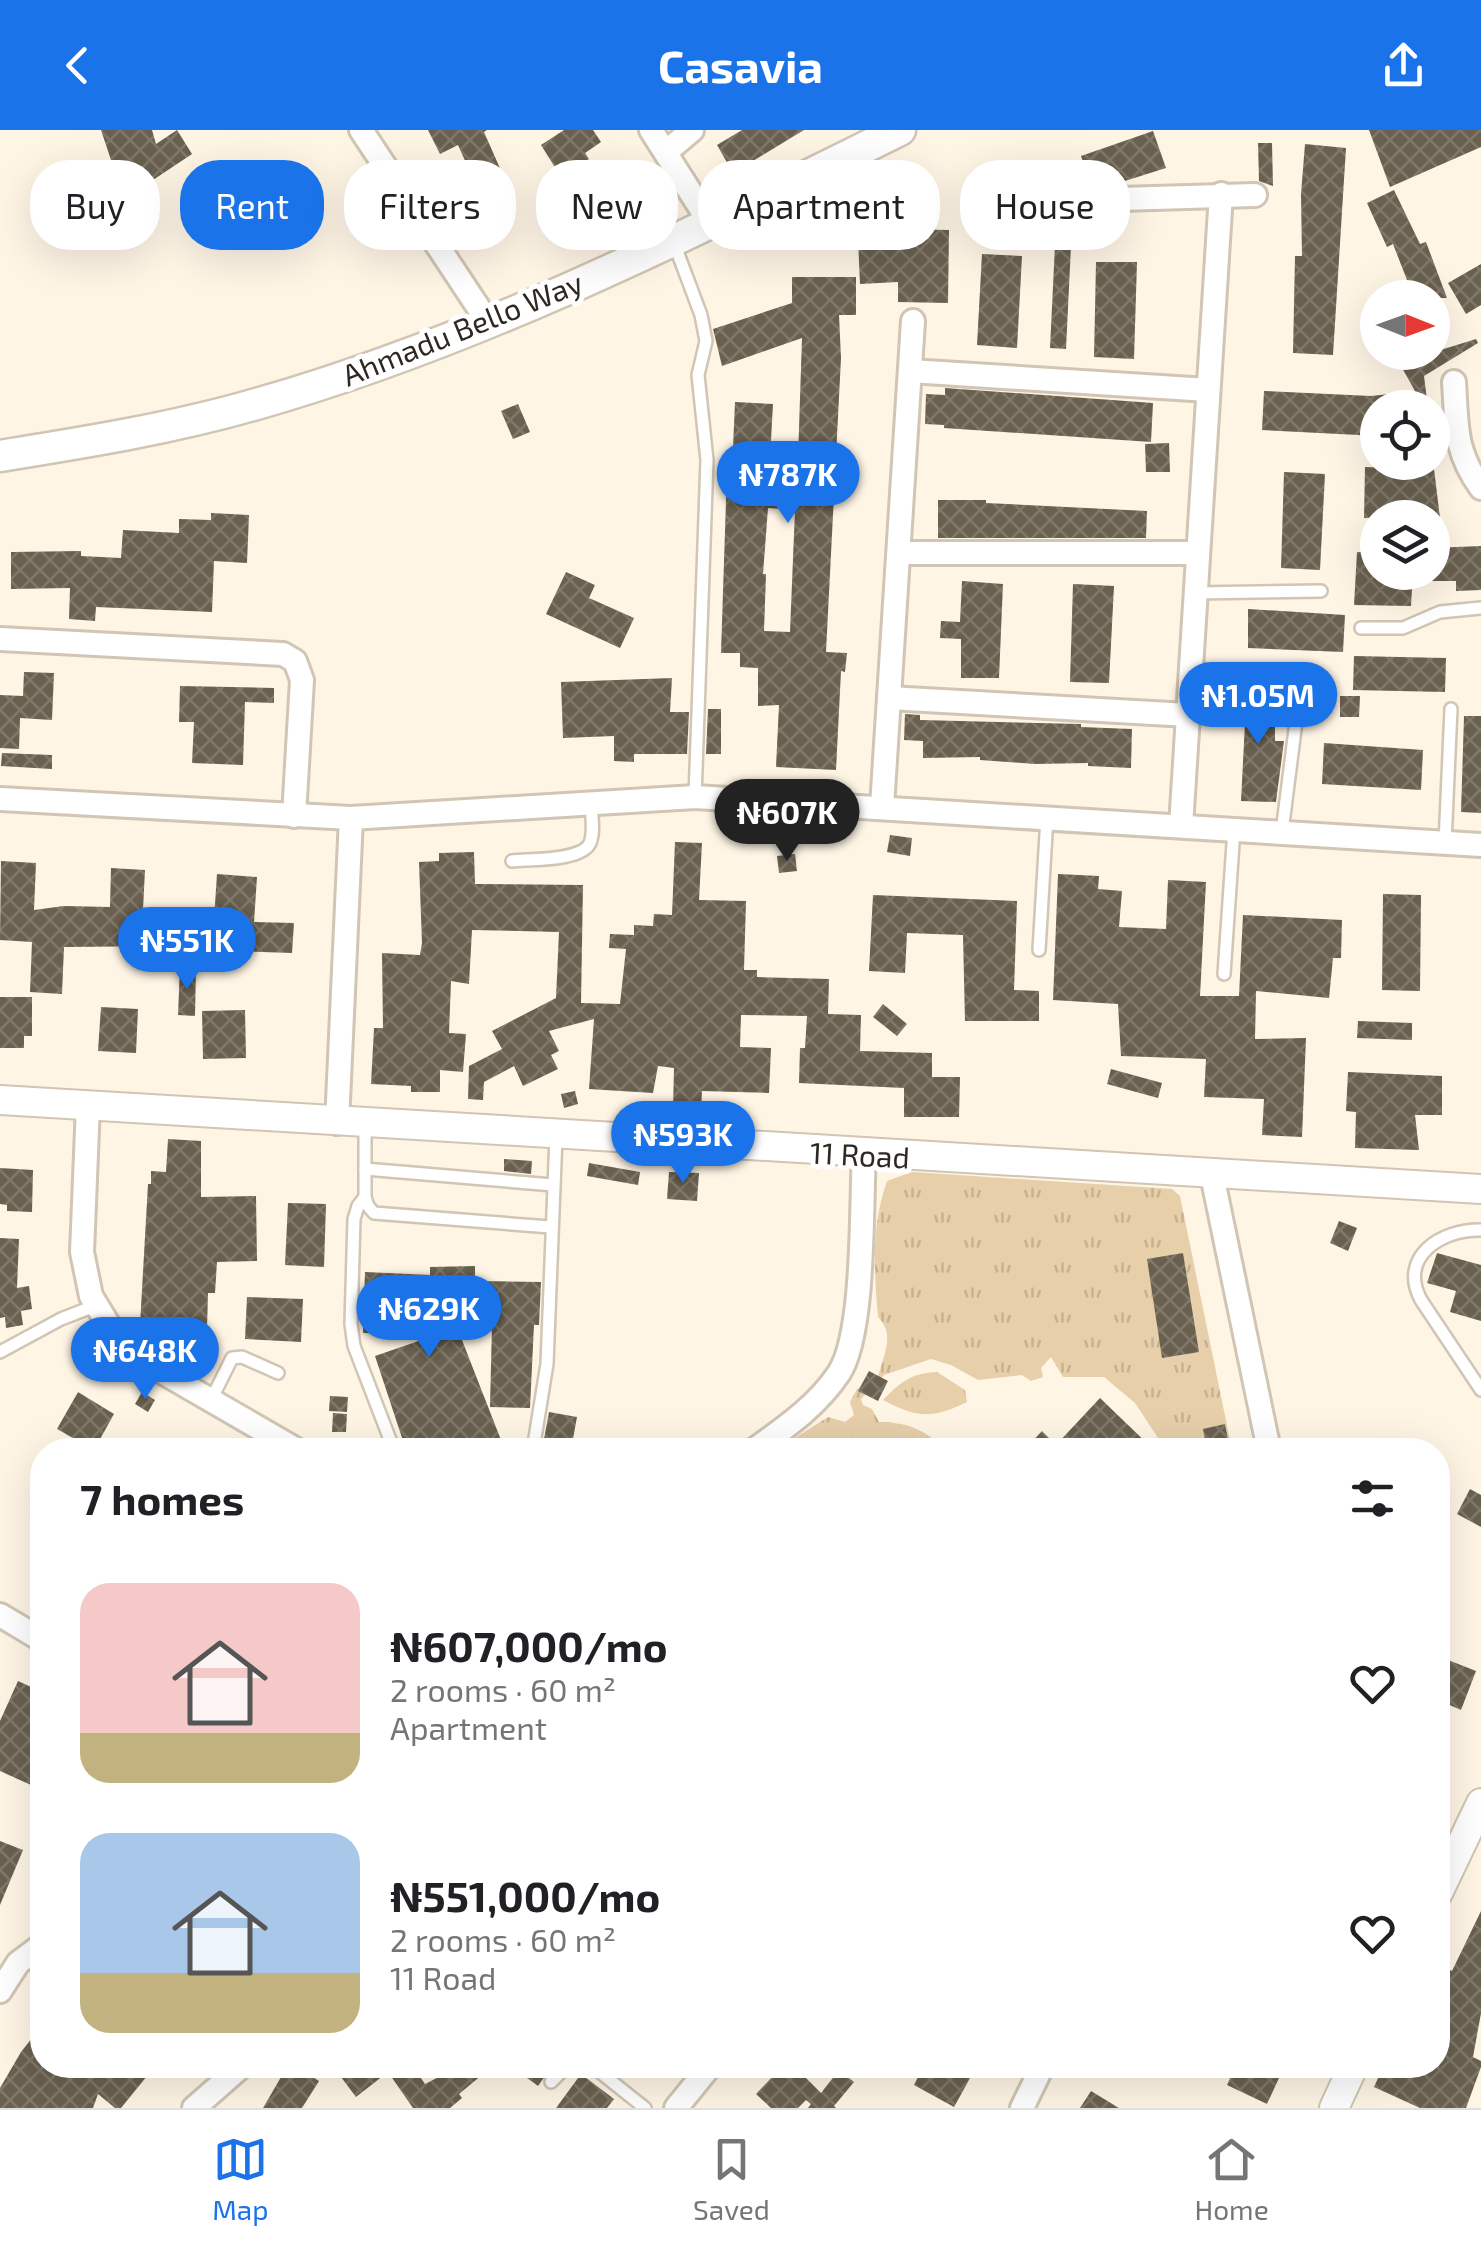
<!DOCTYPE html>
<meta charset="utf-8">
<style>
body{margin:0;font-family:"Exo 2",sans-serif;background:#f2f2f2;color:#202124;height:100vh;display:flex;flex-direction:column;font-size:38px;white-space:nowrap}
*{box-sizing:border-box;margin:0}
p{font-size:32px;color:#757577}
.icon{flex:none;width:55px;height:55px;fill:none;stroke:currentColor;stroke-width:2;stroke-linecap:round;stroke-linejoin:round}
.map{position:relative;flex:1;overflow:hidden}
.sheet{position:absolute;left:30px;top:1308px;width:1420px;height:640px;display:flex;flex-direction:column;background:#fff;border-radius:40px;box-shadow:0 10px 40px #0002}
.sheet>*{flex:none}
.top-card{position:absolute;left:30px;top:30px;width:1422px;height:90px;display:flex;gap:20px}
.needle{width:65px;rotate:91deg}
.fabs{position:absolute;left:1360px;top:150px;display:grid;gap:20px}
.fabs a{display:grid;place-items:center;width:90px;height:90px;border-radius:50%;background:#fff;box-shadow:0 10px 40px #0002;font-size:50px}
.price{position:absolute;translate:-50% -85px;padding:0 22px;border-radius:35px;background:#1a73e8;color:#fff;font-size:32px;line-height:65px;filter:drop-shadow(0 2px 5px #0008)}
.price::after{content:'';position:absolute;left:50%;top:60px;width:30px;height:22px;margin-left:-15px;background:inherit;clip-path:polygon(0 0,100% 0,50% 100%)}
.price.current{background:#222;color:#fff}
ul{padding:0;list-style:none}
li{display:flex;align-items:center;gap:30px;height:250px;padding:0 50px}
li span{display:grid;place-items:center;flex:none;width:280px;height:200px;border-radius:30px;color:#555}
li>.icon{margin-inline-start:auto}
span .icon{width:120px;height:120px;fill:#fffc;stroke-width:1}
li b{font-size:42px}
h2{display:flex;justify-content:space-between;align-items:center;height:120px;padding:0 50px;font-size:42px}
.tag{padding:0 35px;border-radius:40px;background:#fff;box-shadow:0 10px 40px #0002;font-size:35px;line-height:90px}
.tag.current{background:#1a73e8;color:#fff}
header{display:flex;justify-content:space-between;align-items:center;height:130px;padding:0 50px;background:#1a73e8;color:#fff;font-size:45px;font-weight:700}
.tab-bar{display:flex;justify-content:space-around;align-items:center;height:140px;border-top:2px solid #e0e0e0;background:#fff;font-size:28px;color:#757577}
.tab-bar a{display:grid;justify-items:center;gap:5px}
.tab-bar .current{color:#1a73e8}
.map>svg:first-child{display:block}
.grass{fill:url(#grass-tufts)}
.building{fill:url(#building-cross-hatch);fill-rule:evenodd}
.lines{fill:none;stroke-linecap:round;stroke-linejoin:round}
.service-casing{stroke:#d1c5b3;stroke-width:16}
.minor-casing{stroke:#d1c5b3;stroke-width:28}
.tertiary-casing{stroke:#d1c5b3;stroke-width:32}
.secondary-casing{stroke:#d1c5b3;stroke-width:35}
.service{stroke:#fff;stroke-width:11}
.minor{stroke:#fff;stroke-width:22}
.tertiary{stroke:#fff;stroke-width:28}
.secondary{stroke:#fff;stroke-width:30}
.labels{text-anchor:middle;dominant-baseline:central;stroke-width:10;stroke-linejoin:round;paint-order:stroke}
.street-label{font-size:30px;fill:#2d2922;stroke:#fff}
</style>
<header><svg class="icon" aria-label="back" viewBox="0 0 24 24"><path d="M15 5l-7 7 7 7"/></svg>Casavia<svg class="icon" aria-label="share" viewBox="0 0 24 24"><path d="M12 15V3M7 8l5-5 5 5M5 13v7h14v-7"/></svg></header>
<div class="map">
<svg width="1481" height="1978" viewBox="0 0 1481 1978">
<defs>
<pattern id="grass-tufts" width="24" height="20" patternUnits="userSpaceOnUse" patternTransform="scale(2.5)"><rect width="24" height="20" fill="#e7cfaa"/><path d="M3 7l-1-3M5 7V3M7 7l1-3M15 17l-1-3M17 17v-4M19 17l1-3" fill="none" stroke="#c6b292"/></pattern>
<pattern id="building-cross-hatch" width="8" height="8" patternUnits="userSpaceOnUse" patternTransform="scale(2.5)"><rect width="8" height="8" fill="#6a604f"/><path d="M0 0l8 8M0 8l8-8" fill="none" stroke="#80786a"/></pattern>
</defs>
<rect width="100%" height="100%" fill="#fef5e5"/>
<g class="grass">
<path d="M912,1042L1172,1059L1180,1066L1232,1320H1166L1135,1273L1104,1247H1063L1051,1227L1041,1238L1043,1247L1031,1251L1022,1245L978,1250L951,1235L931,1229L884,1245L861,1269L863,1275L872,1279L879,1292C904,1292 928,1299 943,1320H776L828,1287L845,1292L854,1285L850,1272L857,1259L878,1247C883,1226 896,1205 878,1187C874,1140 871,1096 887,1051Z"/>
<path d="M937,1242L965,1260L967,1272C933,1289 916,1288 883,1270C900,1252 912,1243 937,1242Z"/>
</g>
<g class="building">
<polygon points="101,0 152,0 156,14 177,0 192,24 126,68 111,45 115,42"/>
<polygon points="428,0 487,0 484,2 510,61 484,73 458,15 440,24"/>
<polygon points="564,0 593,0 601,12 585,23 589,29 561,47 541,15"/>
<polygon points="742,0 804,0 733,43 717,15"/>
<polygon points="1369,0 1481,0 1481,17 1390,57"/>
<polygon points="1153,1 1166,38 1093,61 1081,26"/>
<polygon points="1258,13 1272,13 1273,56 1259,51"/>
<polygon points="1305,14 1346,18 1333,225 1293,223 1295,126 1302,126 1301,64"/>
<polygon points="1056,37 1070,74 1049,89 1001,107 985,64"/>
<polygon points="612,53 623,71 657,64 660,80 626,86 597,104 578,73"/>
<polygon points="1394,60 1420,114 1426,112 1447,168 1414,168 1393,114 1387,117 1367,73"/>
<polygon points="900,99 949,100 948,173 898,172 898,152 860,154 858,109 900,107"/>
<polygon points="1055,115 1071,116 1066,219 1050,218"/>
<polygon points="982,124 1022,126 1017,218 977,215"/>
<polygon points="1096,132 1137,132 1134,229 1094,227"/>
<polygon points="1481,134 1481,175 1466,184 1448,153"/>
<path d="M792,147H856V185H839L841,228L826,522L847,523L845,542L841,541L836,640L776,637L779,575L758,576V538L740,537V523H721L727,340H732L735,272L773,274L770,328L798,329L802,208L722,236L713,199L792,173ZM768,378L795,380L790,502L764,501L766,444H763Z"/>
<polygon points="1476,209 1478,213 1424,246 1428,278 1378,278 1378,306 1262,300 1264,261 1371,266 1415,261 1393,222 1434,222"/>
<polygon points="945,258 1153,273 1151,312 944,298 944,295 925,294 926,264 945,265"/>
<polygon points="518,274 530,302 513,309 501,281"/>
<polygon points="1169,313 1170,342 1146,342 1145,314"/>
<polygon points="1365,337 1391,338 1390,345 1434,339 1440,388 1364,388"/>
<polygon points="1284,342 1325,344 1320,440 1281,438"/>
<polygon points="938,370 986,370 986,373 1147,381 1146,408 938,408"/>
<polygon points="211,383 249,385 247,433 214,431 212,482 96,477 95,491 69,489 70,458 11,459 11,422 81,421 81,426 121,428 123,400 179,403 179,389 211,390"/>
<polygon points="1481,416 1481,460 1456,461 1456,451 1432,451 1432,418"/>
<polygon points="1357,422 1378,423 1378,442 1413,442 1411,476 1354,475"/>
<polygon points="566,442 595,455 589,468 634,488 620,518 546,484"/>
<polygon points="962,451 1003,454 999,548 961,548 961,509 940,508 941,491 960,492"/>
<polygon points="1073,454 1114,456 1109,553 1070,552"/>
<polygon points="1248,479 1345,485 1343,522 1248,518"/>
<polygon points="1354,526 1446,528 1445,562 1353,560"/>
<polygon points="24,542 54,543 52,590 20,588 19,619 0,618 0,565 23,566"/>
<polygon points="672,548 670,582 689,582 687,624 634,624 634,632 614,631 614,606 563,608 561,552"/>
<polygon points="180,556 274,558 274,573 245,572 243,635 192,633 194,592 179,592"/>
<polygon points="1340,566 1360,566 1359,587 1340,587"/>
<polygon points="1246,571 1288,573 1287,588 1275,588 1275,611 1284,611 1276,672 1241,671 1245,593 1216,594 1216,575 1246,574"/>
<polygon points="708,579 721,579 721,624 706,624"/>
<polygon points="905,584 920,585 920,590 1081,594 1081,597 1132,599 1131,638 1088,636 1088,633 1035,634 980,630 980,627 923,628 923,611 904,610"/>
<polygon points="1464,586 1481,586 1481,683 1461,682"/>
<polygon points="1324,613 1423,620 1421,660 1322,654"/>
<polygon points="2,623 52,625 52,639 1,636"/>
<polygon points="890,705 912,708 910,726 887,722"/>
<polygon points="675,712 702,713 699,770 746,771 744,840 757,840 757,847 829,849 828,884 861,885 860,921 932,923 932,947 960,947 959,987 904,987 904,958 799,953 800,918 805,918 807,886 741,885 740,917 771,918 769,963 702,961 701,980 673,978 674,938 658,936 653,963 589,959 594,889 549,901 559,921 551,925 558,939 523,956 514,936 484,952 483,970 468,969 469,936 502,919 492,901 556,868 559,802 472,800 469,854 451,851 449,903 466,904 463,942 440,940 440,962 411,962 411,956 371,954 374,898 383,898 382,823 420,825 422,813 419,732 439,731 439,723 474,722 475,754 583,755 581,873 620,874 626,819 609,818 610,804 634,805 634,795 653,796 654,784 672,785"/>
<polygon points="795,724 797,741 779,743 777,726"/>
<polygon points="1,731 36,733 34,780 64,776 110,777 111,738 145,740 143,780 176,780 176,816 64,817 62,864 30,862 32,812 0,810"/>
<polygon points="217,744 257,747 254,792 294,793 292,823 235,821 236,790 214,789"/>
<polygon points="1058,744 1099,746 1098,759 1122,761 1119,797 1166,799 1168,750 1206,752 1200,866 1239,866 1243,785 1342,790 1341,828 1333,828 1329,868 1256,861 1255,909 1306,908 1302,1007 1262,1005 1264,969 1204,967 1206,929 1121,926 1118,874 1053,870"/>
<polygon points="1383,764 1421,765 1420,861 1382,860"/>
<polygon points="873,765 1017,771 1014,860 1039,861 1039,891 965,891 963,805 907,803 905,843 869,841"/>
<polygon points="180,837 196,837 195,886 178,885"/>
<polygon points="0,867 32,867 32,906 24,906 24,918 0,918"/>
<polygon points="883,874 907,894 897,906 873,887"/>
<polygon points="101,877 138,879 136,923 98,921"/>
<polygon points="245,880 246,928 203,929 202,881"/>
<polygon points="1358,891 1412,893 1412,910 1357,908"/>
<polygon points="1111,939 1162,953 1158,968 1107,954"/>
<polygon points="1348,942 1442,946 1442,985 1415,985 1419,1020 1355,1018 1356,982 1346,981"/>
<polygon points="575,961 578,974 564,978 561,964"/>
<polygon points="168,1009 201,1011 201,1067 256,1066 257,1131 217,1132 215,1163 208,1163 207,1199 140,1195 148,1054 151,1054 151,1041 166,1042"/>
<polygon points="504,1029 532,1031 531,1044 504,1041"/>
<polygon points="589,1033 640,1042 638,1055 587,1046"/>
<polygon points="0,1038 33,1040 32,1082 7,1081 7,1075 0,1074"/>
<polygon points="669,1042 699,1043 697,1071 667,1069"/>
<polygon points="288,1073 326,1074 324,1137 285,1135"/>
<polygon points="1339,1091 1357,1098 1348,1121 1330,1113"/>
<polygon points="0,1108 19,1109 17,1158 29,1156 32,1179 21,1181 23,1195 6,1198 5,1187 0,1188"/>
<polygon points="1183,1123 1199,1222 1162,1228 1147,1129"/>
<polygon points="1437,1123 1481,1135 1481,1191 1450,1182 1456,1161 1427,1153"/>
<polygon points="475,1136 475,1164 444,1164 501,1310 471,1320 406,1320 375,1226 436,1205 363,1203 365,1142 430,1145 430,1137"/>
<polygon points="481,1151 541,1152 539,1195 534,1195 530,1278 490,1277 492,1194 489,1194 489,1179 480,1178"/>
<polygon points="247,1167 303,1169 301,1212 245,1209"/>
<polygon points="869,1241 888,1251 878,1271 858,1261"/>
<polygon points="78,1262 114,1284 94,1320 57,1299"/>
<polygon points="142,1262 155,1270 148,1282 135,1274"/>
<polygon points="330,1266 348,1267 347,1282 329,1281"/>
<polygon points="1100,1268 1154,1320 1024,1320 1042,1301 1056,1315"/>
<polygon points="549,1282 577,1287 571,1320 542,1320"/>
<polygon points="333,1283 347,1284 346,1302 332,1302"/>
<polygon points="1225,1294 1230,1320 1207,1320 1203,1299"/>
<polygon points="1470,1359 1481,1365 1481,1397 1457,1384"/>
<polygon points="1438,1526 1476,1541 1461,1580 1438,1570"/>
<polygon points="18,1551 42,1562 42,1660 0,1641 0,1591"/>
<polygon points="0,1711 23,1720 0,1775"/>
<polygon points="1481,1781 1481,1883 1473,1927 1481,1931 1481,1937 1466,1978 1420,1978 1374,1957 1384,1935 1438,1935 1438,1898 1443,1868 1438,1866 1438,1852 1443,1837 1452,1841"/>
<polygon points="42,1895 42,1935 156,1935 121,1978 115,1978 98,1964 93,1978 0,1978 0,1958 21,1922"/>
<polygon points="288,1935 294,1935 319,1951 302,1978 263,1978"/>
<polygon points="332,1935 412,1935 425,1954 462,1935 494,1935 459,1964 462,1968 450,1978 413,1978 388,1942 356,1967"/>
<polygon points="509,1935 553,1935 538,1956"/>
<polygon points="765,1935 793,1935 821,1963 839,1940 854,1952 834,1976 836,1978 808,1978 811,1974 806,1970 798,1978 771,1978 756,1964 774,1945"/>
<polygon points="924,1935 963,1935 974,1941 954,1977 914,1955"/>
<polygon points="1236,1935 1285,1935 1267,1974 1227,1955"/>
<polygon points="581,1944 614,1969 607,1978 556,1978"/>
<polygon points="1091,1961 1119,1978 1080,1978"/>
</g>
<g class="lines">
<defs>
<g id="service">
<polyline points="674,113 701,185 706,211 698,245 707,330 695,667"/>
<polyline points="1196,463 1321,461"/>
<polyline points="1361,498 1403,498 1440,482 1481,478"/>
<polyline points="1282,702 1298,576"/>
<polyline points="1445,713 1451,579"/>
<path d="M512,731C531,729 582,731 590,713C595,701 591,684 591,671"/>
<polyline points="1039,820 1047,687"/>
<polyline points="1224,844 1234,699"/>
<polyline points="365,994 365,1067 368,1076 374,1083 550,1097"/>
<polyline points="365,1039 553,1055"/>
<polyline points="365,1067 358,1076 354,1089 351,1194 354,1216 394,1320"/>
<path d="M1481,1100C1441,1099 1398,1127 1421,1170L1481,1260"/>
<polyline points="0,1222 61,1189 97,1175"/>
<polyline points="211,1270 232,1228 242,1227 278,1243"/>
<polyline points="533,1320 547,1234 556,1006"/>
<polyline points="591,1935 645,1978"/>
<polyline points="551,1952 568,1935"/>
</g>
<g id="minor">
<polyline points="361,0 488,192"/>
<polyline points="651,0 710,93"/>
<polyline points="666,22 692,0"/>
<polyline points="1061,98 1091,77 1120,69 1255,65"/>
<polyline points="910,241 1208,260"/>
<path d="M1454,252C1457,296 1454,320 1481,358"/>
<polyline points="899,423 1198,423"/>
<polyline points="0,509 283,524 295,531 302,550 294,686"/>
<polyline points="889,568 1188,585"/>
<polyline points="0,669 351,688 695,667 1481,715"/>
<polyline points="882,677 913,191"/>
<polyline points="1181,696 1221,64"/>
<polyline points="88,975 82,1122 91,1166 116,1207 162,1242 297,1320"/>
<polyline points="337,993 351,688"/>
<polyline points="1212,1045 1269,1320"/>
<path d="M754,1320C786,1297 817,1276 839,1243C865,1203 861,1075 864,1024"/>
<polyline points="0,1485 42,1510"/>
<polyline points="0,1861 18,1833 42,1815"/>
<polyline points="194,1978 243,1935"/>
<polyline points="676,1978 711,1935"/>
<polyline points="1022,1978 1043,1935"/>
</g>
<g id="tertiary">
<polyline points="0,970 1481,1059"/>
<polyline points="1438,1763 1481,1673"/>
<polyline points="1334,1978 1354,1935"/>
</g>
<path id="secondary" d="M0,326C87,312 175,298 260,273C483,209 693,102 900,0"/>
</defs>
<use href="#service" class="service-casing"/>
<use href="#minor" class="minor-casing"/>
<use href="#tertiary" class="tertiary-casing"/>
<use href="#secondary" class="secondary-casing"/>
<use href="#service" class="service"/>
<use href="#minor" class="minor"/>
<use href="#tertiary" class="tertiary"/>
<use href="#secondary" class="secondary"/>
</g>
<g class="labels">
<g class="street-label">
<text transform="translate(462 198) rotate(-22)">Ahmadu Bello Way</text>
<text transform="translate(860 1024) rotate(3)">11 Road</text>
</g>
</g>
</svg>
<div class="fabs">
<a><svg class="needle" viewBox="-14 -14 28 28"><path d="M0-13l5 13h-10z" fill="#e53935"/><path d="M0 13l5-13h-10z" fill="#757577"/></svg></a>
<a><svg class="icon" aria-label="locate" viewBox="0 0 24 24"><circle cx="12" cy="12" r="6"/><path d="M12 2v4M12 18v4M2 12h4M18 12h4"/></svg></a>
<a><svg class="icon" aria-label="layers" viewBox="0 0 24 24"><path d="M12 4l9 5-9 5-9-5zM3 14l9 5 9-5"/></svg></a>
</div>
<b class="price" style="left:788px;top:396px">₦787K</b>
<b class="price" style="left:1258px;top:617px">₦1.05M</b>
<b class="price current" style="left:787px;top:734px">₦607K</b>
<b class="price" style="left:187px;top:862px">₦551K</b>
<b class="price" style="left:683px;top:1056px">₦593K</b>
<b class="price" style="left:429px;top:1230px">₦629K</b>
<b class="price" style="left:145px;top:1272px">₦648K</b>
<div class="top-card">
<a class="tag">Buy</a>
<a class="tag current">Rent</a>
<a class="tag">Filters</a>
<a class="tag">New</a>
<a class="tag">Apartment</a>
<a class="tag">House</a>
</div>
<section class="sheet">
<h2>7 homes<svg class="icon" aria-label="filters" viewBox="0 0 24 24"><path d="M4 7h16M4 17h16"/><circle cx="9" cy="7" r="2"/><circle cx="15" cy="17" r="2"/></svg></h2>
<ul>
<li><span style="background:linear-gradient(#f6c9c9 75%,#c2b280 0)"><svg class="icon" aria-label="home" viewBox="0 0 24 24"><path d="M3 11l9-7 9 7M6 9v11h12V9"/></svg></span><div><b>₦607,000/mo</b><p>2 rooms · 60 m²</p><p>Apartment</p></div><svg class="icon" aria-label="heart" viewBox="0 0 24 24"><path d="M12 20l-8-8c-3-5 5-10 8-4 3-6 11-1 8 4z"/></svg></li>
<li><span style="background:linear-gradient(#a9c7e8 70%,#c2b280 0)"><svg class="icon" aria-label="home" viewBox="0 0 24 24"><path d="M3 11l9-7 9 7M6 9v11h12V9"/></svg></span><div><b>₦551,000/mo</b><p>2 rooms · 60 m²</p><p>11 Road</p></div><svg class="icon" aria-label="heart" viewBox="0 0 24 24"><path d="M12 20l-8-8c-3-5 5-10 8-4 3-6 11-1 8 4z"/></svg></li>
</ul>
</section>
</div>
<nav class="tab-bar">
<a class="current"><svg class="icon" aria-label="map" viewBox="0 0 24 24"><path d="M3 6l6-2 6 2 6-2v14l-6 2-6-2-6 2zM9 4v14M15 6v14"/></svg>Map</a>
<a><svg class="icon" aria-label="saved" viewBox="0 0 24 24"><path d="M7 4h10v16l-5-4-5 4z"/></svg>Saved</a>
<a><svg class="icon" aria-label="home" viewBox="0 0 24 24"><path d="M3 11l9-7 9 7M6 9v11h12V9"/></svg>Home</a>
</nav>
